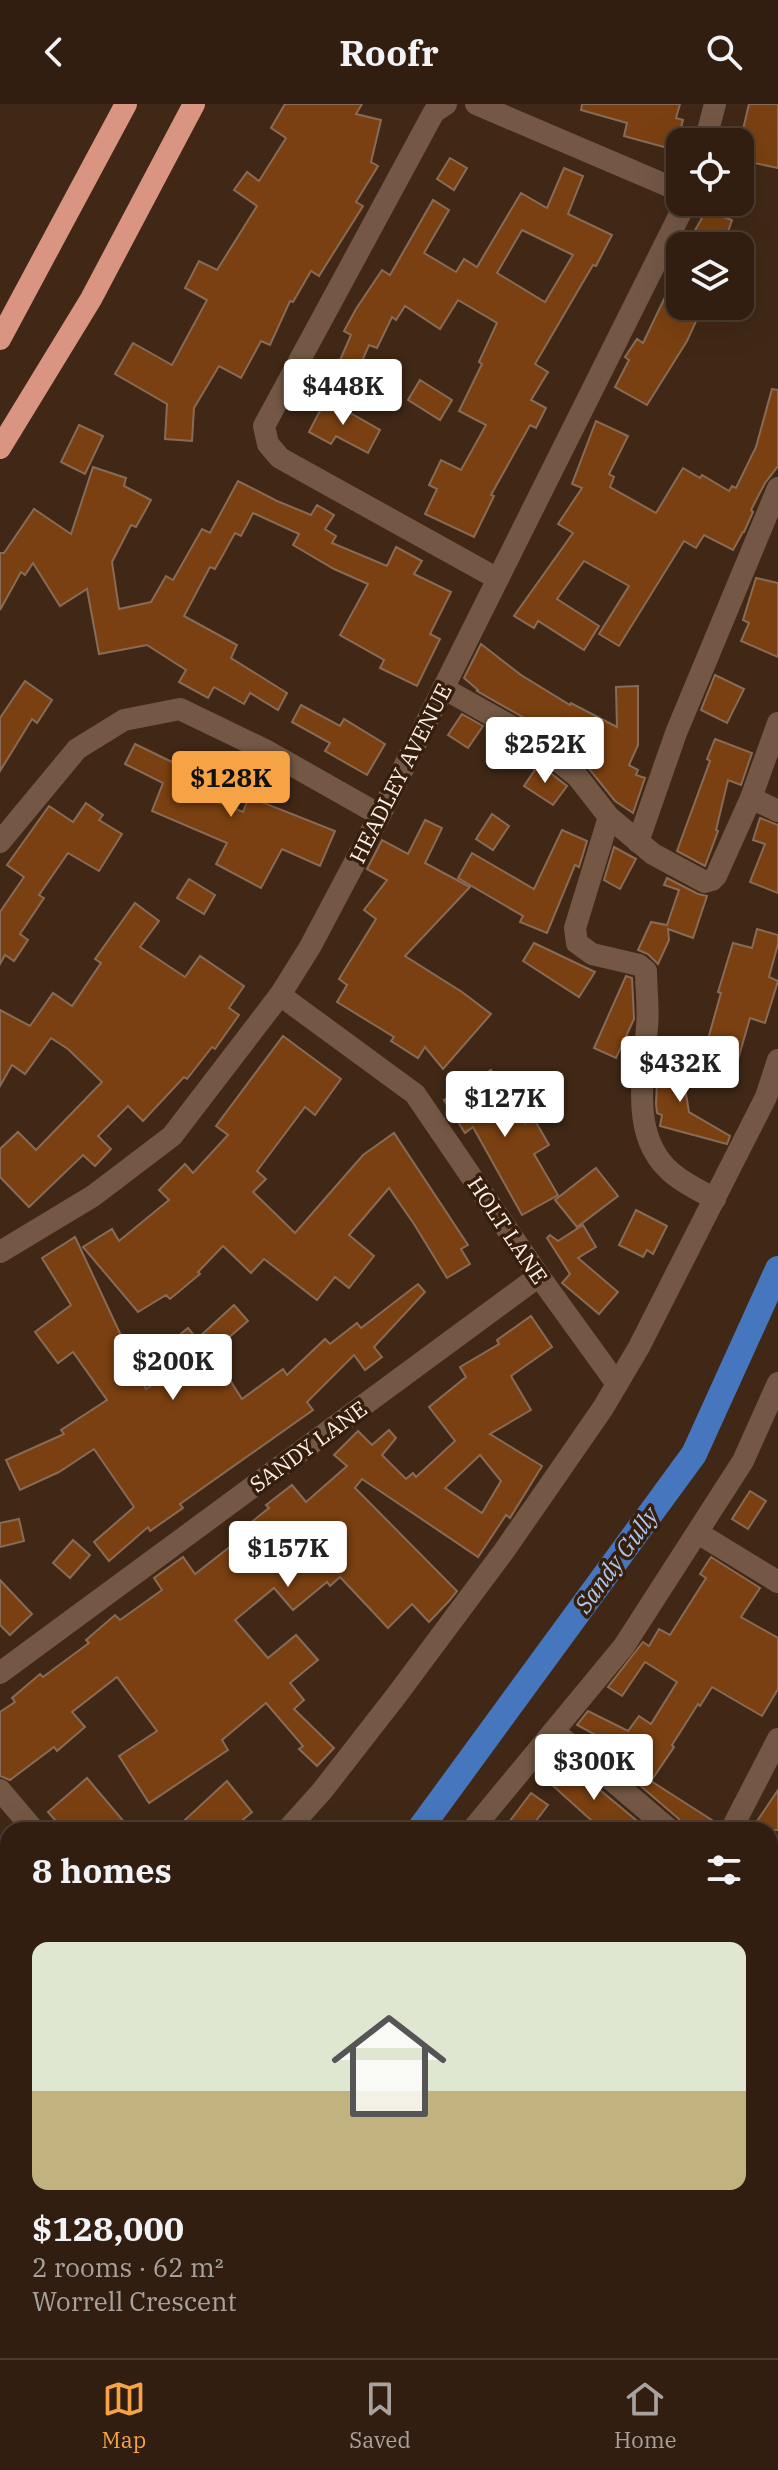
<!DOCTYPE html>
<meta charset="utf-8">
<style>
body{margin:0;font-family:"IBM Plex Serif",serif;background:#3d2b1e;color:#f1f3f6;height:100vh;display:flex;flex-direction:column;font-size:30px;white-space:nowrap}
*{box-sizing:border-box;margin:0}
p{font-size:26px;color:#a8a29f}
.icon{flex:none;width:44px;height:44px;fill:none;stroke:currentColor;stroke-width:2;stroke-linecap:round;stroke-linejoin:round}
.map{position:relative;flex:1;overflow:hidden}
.sheet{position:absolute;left:0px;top:1718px;width:778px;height:536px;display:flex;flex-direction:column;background:#311e10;border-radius:24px 24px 0 0;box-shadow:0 8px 32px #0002,0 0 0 2px #4c3c30}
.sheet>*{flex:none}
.tools{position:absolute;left:666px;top:24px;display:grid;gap:16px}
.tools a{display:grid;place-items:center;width:88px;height:88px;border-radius:16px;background:#311e10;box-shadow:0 8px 32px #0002,0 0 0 2px #4c3c30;font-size:40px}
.price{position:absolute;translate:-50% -68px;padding:0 18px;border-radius:8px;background:#fff;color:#222;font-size:26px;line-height:52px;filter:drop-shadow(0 2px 4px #0008)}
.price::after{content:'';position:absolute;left:50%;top:48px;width:24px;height:18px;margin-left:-12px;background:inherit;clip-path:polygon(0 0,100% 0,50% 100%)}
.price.active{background:#f5a345;color:#111}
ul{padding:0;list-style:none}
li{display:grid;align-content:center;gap:16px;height:424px;padding:0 32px}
li span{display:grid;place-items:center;height:248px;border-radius:16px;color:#555}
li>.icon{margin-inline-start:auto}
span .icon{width:144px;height:144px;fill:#fffc;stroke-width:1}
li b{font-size:34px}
h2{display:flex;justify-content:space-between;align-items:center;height:96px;padding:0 32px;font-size:34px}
header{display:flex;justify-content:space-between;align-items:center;height:104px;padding:0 32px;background:#311e10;font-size:36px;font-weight:800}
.menu{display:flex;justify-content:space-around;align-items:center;height:112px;border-top:2px solid #4c3c30;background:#311e10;font-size:22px;color:#a8a29f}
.menu a{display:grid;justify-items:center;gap:4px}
.menu .active{color:#f5a345}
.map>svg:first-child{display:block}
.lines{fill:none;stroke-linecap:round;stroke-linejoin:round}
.canal{stroke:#4676bd;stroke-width:26}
.building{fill:#7a4011;stroke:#886b57;stroke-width:2;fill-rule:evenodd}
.minor{stroke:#745845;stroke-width:22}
.trunk{stroke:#da9582;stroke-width:22}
.labels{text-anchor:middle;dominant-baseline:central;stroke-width:7;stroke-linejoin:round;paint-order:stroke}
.street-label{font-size:22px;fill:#fdefe7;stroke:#361e0c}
.water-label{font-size:24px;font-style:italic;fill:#adc6ed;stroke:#361e0c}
</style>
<header><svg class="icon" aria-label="back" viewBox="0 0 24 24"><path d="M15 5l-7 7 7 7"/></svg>Roofr<svg class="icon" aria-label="search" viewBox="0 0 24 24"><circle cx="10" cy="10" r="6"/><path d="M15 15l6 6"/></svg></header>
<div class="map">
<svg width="778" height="2254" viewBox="0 0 778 2254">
<rect width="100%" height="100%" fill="#412816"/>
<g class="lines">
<g class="canal">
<polyline points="419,1726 694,1350 778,1165"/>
<polyline points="0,2112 8,2105"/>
</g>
</g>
<g class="building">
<polygon points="285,0 362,0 356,10 381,16 371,58 378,62 356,98 363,102 319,172 311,167 293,198 290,197 270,241 261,237 241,274 219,262 194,304 192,337 165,335 167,300 115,270 133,239 172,261 207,196 185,184 199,157 217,166 257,102 234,86 247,68 259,77 286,34 271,24"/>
<polygon points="582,0 680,0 676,14 683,16 675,46 624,32 627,19 581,6"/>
<polygon points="749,0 778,0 778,64 740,56 740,38"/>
<polygon points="450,54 467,64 454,86 437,75"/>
<path d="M564,64L583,72L568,110L612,131L596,162L593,161L535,260L548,268L531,296L546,304L536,324L530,321L491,391L494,392L474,433L425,410L437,385L429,381L441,356L461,366L486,321L459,307L482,260L479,258L497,219L458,196L440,225L405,202L396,216L392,213L377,244L369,241L350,285L331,277L351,231L344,227L356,205L382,166L390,171L433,96L449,106L424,149L456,168L464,155L477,163L521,89L547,104ZM522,126L573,151L545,198L497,169Z"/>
<polygon points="706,107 732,116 723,142 686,142"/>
<polygon points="680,162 680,202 703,202 687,237 647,301 615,283 629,256 625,253 637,235 643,239"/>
<polygon points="420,276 452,296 440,316 408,296"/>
<polygon points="772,285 778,286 778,362 765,379 751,406 753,408 744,428 743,428 733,446 704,431 696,444 684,437 619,542 599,530 629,482 584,457 557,495 599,522 584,546 538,517 534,524 514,512 573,429 558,420 582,384 572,380 596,317 628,332 609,370 614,373 610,383 656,409 683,364 700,374 702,371 729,387 732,382 736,384 756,343"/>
<polygon points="326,295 380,326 368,349 336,332 331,340 309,328"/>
<polygon points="79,321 103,332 85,370 61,358"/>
<polygon points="93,363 126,374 124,382 151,396 136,423 131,421 112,458 119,505 151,498 166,472 173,476 202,425 210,429 238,377 277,397 311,411 317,401 334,411 325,425 336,432 332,439 387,462 396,443 422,457 414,470 451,488 430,530 440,535 417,582 380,564 384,556 340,531 368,480 334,465 293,441 299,430 253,409 241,432 235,429 215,465 210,463 184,512 237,541 231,554 287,589 278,606 250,589 244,600 214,583 208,594 179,578 186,566 147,541 99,550 87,485 60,502 33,459 25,471 21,468 0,506 0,449 4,449 34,405 71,430"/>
<polygon points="756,474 778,479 778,553 741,537 749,519 743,516"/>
<polygon points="481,540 521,571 570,601 571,599 617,623 616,583 638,582 638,641 629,661 638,666 636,671 645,674 633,709 615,697 586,661 526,615 477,587 478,586 464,574"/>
<polygon points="715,571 744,585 727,619 701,606"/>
<polygon points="25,577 52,596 37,619 32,615 0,667 0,614"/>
<polygon points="301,601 340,622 344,615 385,640 367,671 325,647 330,639 292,618"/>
<polygon points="462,610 483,622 468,644 448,631"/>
<polygon points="715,635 752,649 741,681 728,676 716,726 718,727 705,762 677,747 710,657 707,655"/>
<polygon points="135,640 172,658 175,650 211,665 200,691 243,708 249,693 335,727 320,762 282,745 261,784 216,760 227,739 152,707 163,679 125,660"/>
<polygon points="539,660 567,682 553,701 524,682"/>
<polygon points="86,699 103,711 99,716 122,730 99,767 68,749 39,791 44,794 20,830 28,836 14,857 5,851 0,860 0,808 24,773 7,761 49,702 73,718"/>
<polygon points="492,710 509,722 493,746 476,735"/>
<polygon points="760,714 778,721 778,789 750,778 765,740 753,736"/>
<polygon points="425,716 442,724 425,759 470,783 405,852 462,888 491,910 443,965 425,943 418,954 391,937 394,933 337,898 347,881 339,875 376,815 364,806 387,776 367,765 382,736 408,750"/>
<polygon points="562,726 587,737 579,763 575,761 547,829 520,818 523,812 458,774 472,749 534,785"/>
<polygon points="614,743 636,755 620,785 604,776"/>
<polygon points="667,774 698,790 707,792 693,834 668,825 669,836 658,860 648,850 638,846 651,818 667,821 679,786 664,781"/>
<polygon points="189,775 215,791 204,810 177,794"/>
<polygon points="135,799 159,817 140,843 185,873 200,852 244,882 229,904 239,911 215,945 212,943 187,975 184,973 143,1017 128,1002 98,1032 111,1045 95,1062 83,1051 29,1103 0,1073 0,1045 18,1028 36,1046 102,978 68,945 51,934 25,970 12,961 0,982 0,906 30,922 53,889 72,902 101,859 95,855"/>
<polygon points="757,825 778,831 778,840 769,873 778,877 765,919 750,914 730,983 697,974 721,889 718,888 733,839 752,844"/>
<polygon points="534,839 595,868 579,893 523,857"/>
<polygon points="626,872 632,874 634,915 616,954 594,944"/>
<polygon points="283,932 341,975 315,1011 305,1003 257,1067 266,1075 253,1088 295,1129 363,1051 394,1029 468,1141 461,1145 470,1160 447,1174 414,1120 389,1084 349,1131 374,1152 349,1184 335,1173 317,1196 264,1155 251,1169 223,1142 198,1168 200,1170 170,1195 166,1191 138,1208 83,1143 112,1125 119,1137 169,1096 159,1086 185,1060 193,1069 228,1031 216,1022"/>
<polygon points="658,954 680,954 689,1008 730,1032 727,1040 660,1022 662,1011 657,1009 656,1000"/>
<polygon points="491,966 525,1019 533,1013 549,1041 534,1050 558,1091 522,1111 473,1023 465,1029 444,996"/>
<polygon points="596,1064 618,1092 577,1123 555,1096"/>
<polygon points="636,1106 667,1122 653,1150 647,1146 643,1153 619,1141"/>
<polygon points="583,1121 596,1143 578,1154 618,1188 599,1210 562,1179 570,1170 547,1134 550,1131 558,1137"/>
<polygon points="75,1133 146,1285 182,1262 166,1242 188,1224 197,1235 234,1201 248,1217 212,1248 242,1295 283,1265 287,1271 325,1235 330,1240 357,1219 361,1224 418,1180 425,1188 374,1243 382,1253 365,1266 354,1251 307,1298 313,1306 180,1400 183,1404 150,1427 148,1423 109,1457 94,1438 134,1403 94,1345 59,1368 20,1386 6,1356 64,1330 61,1326 107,1296 73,1248 58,1259 35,1228 71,1201 42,1154"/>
<path d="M531,1212L552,1243L511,1272L531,1306L490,1330L542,1362L510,1414L506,1411L478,1453L362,1375L355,1384L457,1487L449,1497L429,1518L412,1500L388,1524L340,1473L330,1482L327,1478L293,1506L274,1484L235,1516L268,1554L296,1531L318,1556L290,1579L304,1596L294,1605L334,1644L317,1662L299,1645L303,1642L266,1599L222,1636L228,1646L149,1699L119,1652L157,1627L117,1573L72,1608L85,1623L57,1647L54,1643L10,1676L0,1672V1608L15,1598L12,1594L40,1570L43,1573L89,1539L86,1536L115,1511L120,1516L162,1486L154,1474L183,1453L195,1470L236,1438L233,1433L269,1404L266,1401L292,1381L306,1398L347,1362L334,1351L358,1327L372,1341L389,1326L396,1334L382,1351L406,1375L413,1369L416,1373L455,1337L429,1303L466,1273L460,1263L499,1240L497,1236ZM480,1351L501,1377L482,1409L445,1384Z"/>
<polygon points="750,1387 766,1397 748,1425 732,1415"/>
<polygon points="19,1415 24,1437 0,1443 0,1419"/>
<polygon points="73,1436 90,1451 70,1474 53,1459"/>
<polygon points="711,1453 760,1484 741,1513 778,1534 778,1585 762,1612 712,1583 700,1602 698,1600 672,1641 674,1643 651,1677 718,1720 717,1726 684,1726 679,1715 608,1654 618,1643 577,1621 588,1607 628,1627 639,1612 651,1620 677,1578 645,1558 622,1592 608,1583 643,1538 649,1542 659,1525 670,1531 706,1474 700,1470"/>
<polygon points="0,1476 32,1510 10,1531 0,1521"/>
<polygon points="570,1660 588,1676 648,1726 602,1726 551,1680"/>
<polygon points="87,1674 131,1726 64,1726 48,1708"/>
<polygon points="227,1677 252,1708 231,1726 174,1726"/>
<polygon points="778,1686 778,1726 751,1726"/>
<polygon points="531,1689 548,1701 529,1726 503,1726"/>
</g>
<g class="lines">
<g class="minor">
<polyline points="446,0 434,8 264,322 268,340 280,354 498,475"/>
<polyline points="476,0 680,87"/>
<polyline points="705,38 715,0"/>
<polyline points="443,584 518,626 577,672 609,713 653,750 705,778 712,776 716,772 751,694 778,619"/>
<polyline points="751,694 778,707"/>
<path d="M609,713L575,824L577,839L592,850L639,861L646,867C646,886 649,905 647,923C644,971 629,1033 672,1069C685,1080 700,1087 715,1095"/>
<polyline points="0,738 77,645 124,616 180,605 267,647 380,711"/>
<polyline points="638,738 676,629 778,384"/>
<polyline points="280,891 415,990 539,1172 617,1280"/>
<polyline points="0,1148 93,1092 172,1032 280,891 310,843 380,711 686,98"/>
<polyline points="698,1429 778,1478"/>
<polyline points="0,1569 539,1172"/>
<polyline points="554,1627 670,1726"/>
<polyline points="0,1686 34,1726"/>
<polyline points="287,1726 322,1687 396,1592 504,1447 603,1304 639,1243 766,993 778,956"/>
<polyline points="472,1726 624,1542 743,1357 778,1279"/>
<polyline points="731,1726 778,1635"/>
<polyline points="0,1786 8,1780"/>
<polyline points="0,1954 8,1948"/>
<polyline points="0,2148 8,2142"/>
<polyline points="770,2219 778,2204"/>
<polyline points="560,2246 569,2254"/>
<polyline points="515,2254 522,2246"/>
<polyline points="751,2254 755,2246"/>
</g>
<g class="trunk">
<polyline points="0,235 126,0"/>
<polyline points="0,344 91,195 194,0"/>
</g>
</g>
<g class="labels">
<g class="street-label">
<text transform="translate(400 669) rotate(-63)">HEADLEY AVENUE</text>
<text transform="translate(508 1126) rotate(56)">HOLT LANE</text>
<text transform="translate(308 1342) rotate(-36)">SANDY LANE</text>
</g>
<g class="water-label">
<text transform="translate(616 1456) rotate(-54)">Sandy Gully</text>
</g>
</g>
</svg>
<div class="tools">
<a><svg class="icon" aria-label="locate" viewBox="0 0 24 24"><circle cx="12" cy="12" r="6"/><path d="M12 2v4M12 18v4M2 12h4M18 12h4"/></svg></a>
<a><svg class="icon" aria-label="layers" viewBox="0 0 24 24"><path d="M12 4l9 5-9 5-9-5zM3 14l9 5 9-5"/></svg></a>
</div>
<b class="price" style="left:343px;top:323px">$448K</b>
<b class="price" style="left:545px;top:681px">$252K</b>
<b class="price active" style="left:231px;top:715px">$128K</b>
<b class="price" style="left:680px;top:1000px">$432K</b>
<b class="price" style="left:505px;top:1035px">$127K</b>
<b class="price" style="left:173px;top:1298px">$200K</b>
<b class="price" style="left:288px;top:1485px">$157K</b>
<b class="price" style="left:594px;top:1698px">$300K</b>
<section class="sheet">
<h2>8 homes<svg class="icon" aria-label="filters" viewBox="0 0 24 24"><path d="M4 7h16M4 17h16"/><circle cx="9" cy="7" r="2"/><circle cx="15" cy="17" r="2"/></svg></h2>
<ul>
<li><span style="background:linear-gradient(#dfe7d0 60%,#c2b280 0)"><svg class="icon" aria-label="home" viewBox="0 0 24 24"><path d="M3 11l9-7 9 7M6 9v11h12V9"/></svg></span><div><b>$128,000</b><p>2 rooms · 62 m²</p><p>Worrell Crescent</p></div></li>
</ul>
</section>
</div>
<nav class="menu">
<a class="active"><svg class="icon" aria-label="map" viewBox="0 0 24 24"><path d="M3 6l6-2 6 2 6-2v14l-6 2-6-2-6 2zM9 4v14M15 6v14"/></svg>Map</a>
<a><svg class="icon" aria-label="saved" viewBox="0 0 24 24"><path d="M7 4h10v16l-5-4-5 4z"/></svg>Saved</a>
<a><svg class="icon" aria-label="home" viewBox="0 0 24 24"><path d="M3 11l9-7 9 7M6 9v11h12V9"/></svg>Home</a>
</nav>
